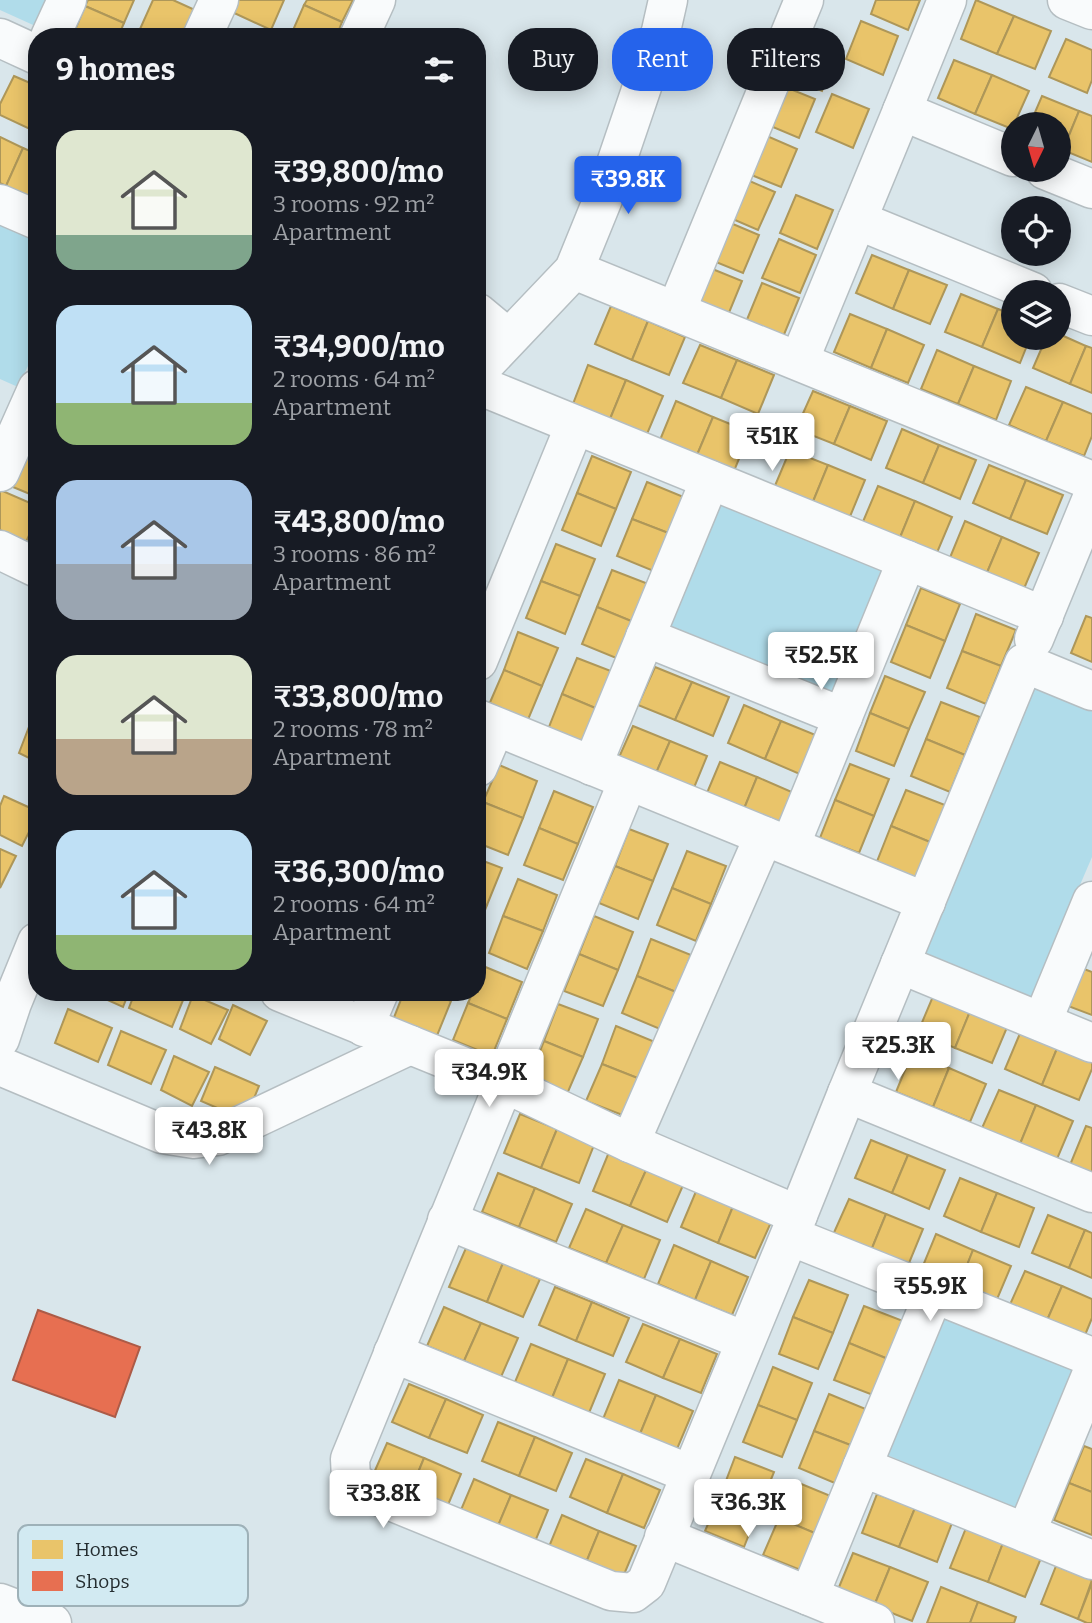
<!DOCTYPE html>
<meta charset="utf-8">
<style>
body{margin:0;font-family:Bitter,serif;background:#242831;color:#f1f3f6;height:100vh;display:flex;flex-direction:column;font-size:26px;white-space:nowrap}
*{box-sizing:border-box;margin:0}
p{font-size:23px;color:#9ea1a6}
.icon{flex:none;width:38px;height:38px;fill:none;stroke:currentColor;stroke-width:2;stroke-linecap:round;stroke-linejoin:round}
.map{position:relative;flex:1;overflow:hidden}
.side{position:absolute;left:28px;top:28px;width:458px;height:973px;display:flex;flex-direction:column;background:#171b24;border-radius:28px;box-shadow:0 4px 18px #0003}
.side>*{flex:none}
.top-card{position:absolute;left:508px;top:28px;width:480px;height:63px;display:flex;gap:14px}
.needle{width:46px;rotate:185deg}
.tools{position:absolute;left:1001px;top:112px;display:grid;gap:14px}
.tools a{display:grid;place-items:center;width:70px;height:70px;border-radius:50%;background:#171b24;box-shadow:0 4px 18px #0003;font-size:35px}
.price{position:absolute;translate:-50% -60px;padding:0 16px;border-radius:7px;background:#fff;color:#222;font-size:23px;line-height:46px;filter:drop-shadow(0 2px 4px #0008)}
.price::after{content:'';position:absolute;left:50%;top:42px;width:21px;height:16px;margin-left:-10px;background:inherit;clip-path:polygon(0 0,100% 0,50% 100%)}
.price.current{background:#2563eb;color:#fff}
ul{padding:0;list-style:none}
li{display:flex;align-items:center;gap:21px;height:175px;padding:0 28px}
li span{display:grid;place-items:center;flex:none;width:196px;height:140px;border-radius:21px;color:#555}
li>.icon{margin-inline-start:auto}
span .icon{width:84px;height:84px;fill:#fffc;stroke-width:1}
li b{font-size:30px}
h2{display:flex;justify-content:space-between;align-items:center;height:84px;padding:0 28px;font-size:30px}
.tag{padding:0 24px;border-radius:28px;background:#171b24;box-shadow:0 4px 18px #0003;font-size:24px;line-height:63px}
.tag.current{background:#2563eb;color:#fff}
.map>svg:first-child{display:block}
.green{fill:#b0dcea}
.homes{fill:#e9c46a;stroke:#ae9759;stroke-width:2}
.shops{fill:#e76f51;stroke:#ac5b47;stroke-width:2}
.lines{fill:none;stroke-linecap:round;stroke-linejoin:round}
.minor-casing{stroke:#b5bec2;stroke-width:41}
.minor{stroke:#f9fbfc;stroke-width:38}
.key{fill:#d2eaf2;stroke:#9eb1b8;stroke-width:2}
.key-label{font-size:19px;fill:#242d30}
</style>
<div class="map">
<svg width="1092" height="1623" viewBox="0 0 1092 1623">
<rect width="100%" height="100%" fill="#d9e6eb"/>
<g class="green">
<polygon points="0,0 55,0 42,29 0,10"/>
<polygon points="0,218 37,236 37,347 18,387 0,379"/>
<polygon points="722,497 886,566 833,693 668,625"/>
<polygon points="1036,685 1092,710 1092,857 1031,999 920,952"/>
<polygon points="940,1313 1079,1371 1019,1510 880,1452"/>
</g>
<g class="homes">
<polygon points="88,0 134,0 124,23 85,6"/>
<polygon points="153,0 173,0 195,10 183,37 157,37 140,29"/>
<polygon points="238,0 284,0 271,30 232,12"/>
<polygon points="307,0 353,0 342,22 304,5"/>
<polygon points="876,0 920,0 908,30 871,14"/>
<polygon points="976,0 1014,16 997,54 961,39"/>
<polygon points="304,5 342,22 336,37 290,37"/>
<polygon points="85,6 124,23 118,37 72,37"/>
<polygon points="1014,16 1051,31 1035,69 997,54"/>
<polygon points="861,21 898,36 883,75 846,59"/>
<polygon points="224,27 246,37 220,37"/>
<polygon points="801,37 838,53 822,91 785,76"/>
<polygon points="1066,39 1092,50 1092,80 1087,93 1049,77"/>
<polygon points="954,60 992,75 975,114 938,98"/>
<polygon points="992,75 1029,91 1012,129 975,114"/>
<polygon points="14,76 37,86 37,120 32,130 0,115 0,104"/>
<polygon points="778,84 815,99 799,138 761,122"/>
<polygon points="832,94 869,109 853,148 816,132"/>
<polygon points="1042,96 1079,111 1063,150 1059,148 1059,124 1030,124"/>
<polygon points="1079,111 1092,116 1092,162 1063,150"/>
<polygon points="760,133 797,149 781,187 744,172"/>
<polygon points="0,137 23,148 6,186 0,183"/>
<polygon points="23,148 37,154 37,201 6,186"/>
<polygon points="738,176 775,192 758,230 721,214"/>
<polygon points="796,195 833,210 817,249 780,233"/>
<polygon points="721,219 759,235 743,273 706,258"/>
<polygon points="779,239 816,255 800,293 762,278"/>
<polygon points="872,255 909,270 893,309 856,293"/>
<polygon points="705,266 742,281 726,320 689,304"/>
<polygon points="909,270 947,285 930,324 893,309"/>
<polygon points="762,283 799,298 783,337 746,322"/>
<polygon points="961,294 998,309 982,347 945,332"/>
<polygon points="611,306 648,321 632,360 595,344"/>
<polygon points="998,309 1013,315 1013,338 1030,338 1020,363 982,347"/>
<polygon points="850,314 887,329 871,368 834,352"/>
<polygon points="648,321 685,337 669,375 632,360"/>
<polygon points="887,329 924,345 908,383 871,368"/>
<polygon points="1059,334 1086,346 1070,384 1033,368 1046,338 1059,338"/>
<polygon points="700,345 737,360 721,398 683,383"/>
<polygon points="1086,346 1092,348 1092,393 1070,384"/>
<polygon points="937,350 974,366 958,404 921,389"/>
<polygon points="737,360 774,375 758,414 721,398"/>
<polygon points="588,365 626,380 610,419 573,404"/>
<polygon points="974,366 1011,381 996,420 958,404"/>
<polygon points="626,380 663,396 647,434 610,419"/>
<polygon points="1026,387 1063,402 1046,441 1009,425"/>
<polygon points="813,391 850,406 834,444 796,429"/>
<polygon points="676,401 713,417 697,455 660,440"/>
<polygon points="1063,402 1092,414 1092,436 1084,456 1046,441"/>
<polygon points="850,406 887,421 871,460 834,444"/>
<polygon points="713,417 750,432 734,471 697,455"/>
<polygon points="902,429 939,445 923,483 886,468"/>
<polygon points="939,445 976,460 960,499 923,483"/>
<polygon points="14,448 37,457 37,497 1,482"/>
<polygon points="790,450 828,465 812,504 774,488"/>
<polygon points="592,456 631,472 616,509 577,493"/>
<polygon points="828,465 865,480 849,519 812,504"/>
<polygon points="989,465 1026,480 1010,519 973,503"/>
<polygon points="1026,480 1063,495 1047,534 1010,519"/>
<polygon points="647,482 686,498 671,534 632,519"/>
<polygon points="878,486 915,501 899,540 862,524"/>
<polygon points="0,490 37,506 37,518 26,542 0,530"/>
<polygon points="577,493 616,509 601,546 562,530"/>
<polygon points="915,501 952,517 936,555 899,540"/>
<polygon points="632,519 671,534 656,572 617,556"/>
<polygon points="965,521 1002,537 986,575 949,560"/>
<polygon points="1002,537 1039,553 1023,591 986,575"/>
<polygon points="556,544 595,559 580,596 541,581"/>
<polygon points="612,570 651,585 636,623 597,607"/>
<polygon points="541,581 580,596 565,634 526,618"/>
<polygon points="921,588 960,604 945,641 906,625"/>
<polygon points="597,607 636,623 621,660 582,644"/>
<polygon points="976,614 1016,630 1001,666 962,651"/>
<polygon points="1086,616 1092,618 1092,662 1071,653"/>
<polygon points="906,625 945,641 930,678 891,662"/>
<polygon points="518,632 558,648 542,686 504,670"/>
<polygon points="962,651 1001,666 986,704 947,688"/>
<polygon points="577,658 616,673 600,710 562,694"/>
<polygon points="655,667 692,682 675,720 638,705"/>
<polygon points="504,670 542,686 527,722 488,707"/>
<polygon points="885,676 925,692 909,729 870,713"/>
<polygon points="692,682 729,697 713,736 675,720"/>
<polygon points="562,694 600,710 585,747 547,732"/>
<polygon points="941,702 980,717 965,755 926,739"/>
<polygon points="744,705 781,721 765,759 728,743"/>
<polygon points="870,713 909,729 894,766 856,751"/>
<polygon points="32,719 37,721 37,762 19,753"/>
<polygon points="781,721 818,736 802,775 765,759"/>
<polygon points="633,726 670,741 653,780 616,764"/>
<polygon points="926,739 965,755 950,792 911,776"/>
<polygon points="670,741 707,756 691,795 653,780"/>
<polygon points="720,762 757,777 741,816 704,800"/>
<polygon points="850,764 889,779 874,816 835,800"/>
<polygon points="499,765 537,781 523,818 483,802"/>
<polygon points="757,777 794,793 778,831 741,816"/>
<polygon points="906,790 945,805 930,842 891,826"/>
<polygon points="554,791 593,807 578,844 539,828"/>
<polygon points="4,796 37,811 37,816 22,846 0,835 0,806"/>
<polygon points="835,800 874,816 859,853 820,838"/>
<polygon points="483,802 523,818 508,855 478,843 478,816"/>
<polygon points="891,826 930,842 915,880 876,864"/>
<polygon points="539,828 578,844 563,880 524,865"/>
<polygon points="629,829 668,844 653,881 615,866"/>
<polygon points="0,849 16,856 0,888"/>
<polygon points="687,851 726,866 711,904 672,888"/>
<polygon points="478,859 502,868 487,905 478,902"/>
<polygon points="615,866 653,881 638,919 599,903"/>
<polygon points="518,879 557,895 543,931 503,916"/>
<polygon points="672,888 711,904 696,941 657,925"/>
<polygon points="478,902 487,905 478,928"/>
<polygon points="503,916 543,931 527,969 489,953"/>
<polygon points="594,916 633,932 618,970 579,954"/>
<polygon points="651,939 691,955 676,992 637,976"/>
<polygon points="579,954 618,970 603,1006 564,991"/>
<polygon points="483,966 522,982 507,1019 468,1003 473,992 478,992 478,979"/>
<polygon points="1084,969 1092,972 1092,1015 1068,1006"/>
<polygon points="637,976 676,992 660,1029 622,1013"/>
<polygon points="90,992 129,992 123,1007"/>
<polygon points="135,992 184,992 186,993 172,1027 129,1008"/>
<polygon points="404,992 429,992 451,1001 434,1043 391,1025"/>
<polygon points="934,994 971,1009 955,1048 918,1032"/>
<polygon points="193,995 228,1010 211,1044 180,1029"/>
<polygon points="468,1003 507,1019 492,1056 453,1040"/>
<polygon points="558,1004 598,1019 583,1057 544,1041"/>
<polygon points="233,1005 267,1021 250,1055 219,1039"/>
<polygon points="68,1009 112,1028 98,1062 55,1043"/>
<polygon points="971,1009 1008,1025 992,1063 955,1048"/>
<polygon points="616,1026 655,1042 640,1079 602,1064"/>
<polygon points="121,1031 166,1050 151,1084 108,1065"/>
<polygon points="1021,1031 1058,1046 1042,1085 1005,1069"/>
<polygon points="544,1041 583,1057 567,1094 529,1078"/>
<polygon points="1058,1046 1092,1060 1092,1069 1079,1100 1042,1085"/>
<polygon points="912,1053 949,1068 933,1107 896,1092"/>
<polygon points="174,1056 209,1072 192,1106 161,1090"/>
<polygon points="602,1064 640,1079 625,1116 586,1101"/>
<polygon points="215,1067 259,1086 245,1120 201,1101"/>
<polygon points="949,1068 986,1084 970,1122 933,1107"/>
<polygon points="999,1090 1036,1105 1020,1144 982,1128"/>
<polygon points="1036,1105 1073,1121 1057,1159 1020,1144"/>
<polygon points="520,1114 557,1129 541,1168 504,1153"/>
<polygon points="1086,1126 1092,1128 1092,1174 1070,1165"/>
<polygon points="557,1129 594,1145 579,1183 541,1168"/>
<polygon points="871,1140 908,1155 892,1193 855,1178"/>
<polygon points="609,1152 647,1168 630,1206 593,1191"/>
<polygon points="908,1155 945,1170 929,1209 892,1193"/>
<polygon points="647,1168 684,1183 667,1222 630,1206"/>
<polygon points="498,1173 535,1188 519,1227 482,1212"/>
<polygon points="960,1178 997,1193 981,1232 944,1216"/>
<polygon points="535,1188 572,1204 556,1242 519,1227"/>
<polygon points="697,1189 734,1204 718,1243 681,1227"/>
<polygon points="997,1193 1034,1208 1019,1247 981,1232"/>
<polygon points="849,1199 886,1214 870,1253 832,1237"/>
<polygon points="734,1204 772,1220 755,1258 718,1243"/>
<polygon points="586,1209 623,1225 606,1263 569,1248"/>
<polygon points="886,1214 923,1229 907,1268 870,1253"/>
<polygon points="1048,1215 1085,1230 1069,1268 1032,1253"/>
<polygon points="623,1225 660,1240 644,1279 606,1263"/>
<polygon points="1085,1230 1092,1233 1092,1278 1069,1268"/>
<polygon points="936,1234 973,1250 958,1288 920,1273"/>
<polygon points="674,1245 711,1261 695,1300 658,1284"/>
<polygon points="466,1248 503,1263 487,1302 449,1287"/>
<polygon points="973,1250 1011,1266 995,1304 958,1288"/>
<polygon points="711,1261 748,1277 732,1315 695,1300"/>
<polygon points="503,1263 540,1279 523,1317 487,1302"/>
<polygon points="1025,1271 1062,1286 1045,1325 1008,1309"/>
<polygon points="809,1280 848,1295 833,1333 793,1317"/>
<polygon points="1062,1286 1092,1299 1092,1318 1083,1340 1045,1325"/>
<polygon points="555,1287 592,1302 576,1341 539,1325"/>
<polygon points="592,1302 629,1318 613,1356 576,1341"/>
<polygon points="864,1306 903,1321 888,1359 849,1343"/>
<polygon points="444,1307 481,1323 464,1361 427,1346"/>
<polygon points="793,1317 833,1333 818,1369 779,1354"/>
<polygon points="481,1323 518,1338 501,1377 464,1361"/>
<polygon points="643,1324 680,1339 663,1378 626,1362"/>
<polygon points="680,1339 717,1354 701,1393 663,1378"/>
<polygon points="849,1343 888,1359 873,1395 834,1380"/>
<polygon points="531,1344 568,1359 552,1398 515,1382"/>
<polygon points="568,1359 605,1374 589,1413 552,1398"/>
<polygon points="773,1367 812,1383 797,1420 758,1405"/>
<polygon points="619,1380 656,1395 640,1434 603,1419"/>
<polygon points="409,1384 446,1399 429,1438 392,1422"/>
<polygon points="829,1394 868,1410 853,1446 814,1431"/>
<polygon points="656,1395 693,1411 677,1449 640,1434"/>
<polygon points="446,1399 483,1415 467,1453 429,1438"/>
<polygon points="758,1405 797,1420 782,1457 743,1442"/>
<polygon points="498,1422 535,1437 519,1476 482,1461"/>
<polygon points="814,1431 853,1446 837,1484 799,1468"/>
<polygon points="535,1437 572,1453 556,1491 519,1476"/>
<polygon points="387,1443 424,1458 408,1497 370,1482"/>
<polygon points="1084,1446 1092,1449 1092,1492 1069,1483"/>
<polygon points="735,1457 774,1472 759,1509 721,1494"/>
<polygon points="424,1458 461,1474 445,1512 408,1497"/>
<polygon points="586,1459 623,1474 607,1513 570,1497"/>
<polygon points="623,1474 660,1490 644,1528 607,1513"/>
<polygon points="474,1479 511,1495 495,1533 458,1517"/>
<polygon points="794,1481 833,1497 817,1534 779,1518"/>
<polygon points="1069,1483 1092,1492 1092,1535 1054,1520"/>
<polygon points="721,1494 759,1509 744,1547 705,1531"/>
<polygon points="877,1494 915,1508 899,1547 862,1533"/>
<polygon points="511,1495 548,1510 532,1549 495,1533"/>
<polygon points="915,1508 952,1523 937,1562 899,1547"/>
<polygon points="562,1515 599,1531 583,1570 546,1554"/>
<polygon points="779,1518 817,1534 803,1571 763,1555"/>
<polygon points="966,1528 1003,1543 988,1582 950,1568"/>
<polygon points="599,1531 636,1546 620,1584 583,1570"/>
<polygon points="1003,1543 1041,1558 1025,1597 988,1582"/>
<polygon points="853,1553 890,1567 874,1606 837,1592"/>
<polygon points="1056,1566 1092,1580 1078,1619 1041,1604"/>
<polygon points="890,1567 928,1582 912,1621 874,1606"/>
<polygon points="1092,1583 1092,1623 1087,1623 1078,1619"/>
<polygon points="941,1587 978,1602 970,1623 927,1623"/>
<polygon points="978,1602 1016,1617 1014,1623 970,1623"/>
</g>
<polygon class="shops" points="38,1310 140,1347 115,1417 13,1380"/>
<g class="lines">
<defs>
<g id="minor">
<polyline points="947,0 902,111 1013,157"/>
<polyline points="1067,0 1092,10"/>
<polyline points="50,37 67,0"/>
<polyline points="202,37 219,0"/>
<polyline points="359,37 376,0"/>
<polyline points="0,38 37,55"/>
<polyline points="1045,170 1092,189"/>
<polyline points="0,204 37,220"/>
<polyline points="857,220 1033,292"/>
<polyline points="574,270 1092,481"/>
<polyline points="1059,303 1092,316"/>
<polyline points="676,311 804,0"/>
<polyline points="478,313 508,338"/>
<polyline points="799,361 902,111"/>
<polyline points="478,371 574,270 609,184 661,31 668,0"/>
<polyline points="478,385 1044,616"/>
<polyline points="0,472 37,389"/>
<polyline points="0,550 37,568"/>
<polyline points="645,637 843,717"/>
<polyline points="1034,639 1092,498"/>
<polyline points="478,661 575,425"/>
<polyline points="478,719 926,902"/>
<polyline points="592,766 710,480"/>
<polyline points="478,767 495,727"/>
<polyline points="790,846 907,560"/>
<polyline points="900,964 1092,1043"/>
<path d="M280,992L504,1083L630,1143L798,1215L646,1583L633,1593L611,1591L366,1491L351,1478L350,1459C443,1233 535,1007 628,781"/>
<polyline points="1042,1022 1092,901"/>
<polyline points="364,1027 379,992"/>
<polyline points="0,1039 12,1003 37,942"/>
<polyline points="0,1066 162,1134 194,1139 218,1136 410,1045"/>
<polyline points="847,1093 1024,663 1092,691"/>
<polyline points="630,1143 764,836"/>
<polyline points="798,1215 847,1093 1092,1193"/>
<polyline points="447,1220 745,1341"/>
<polyline points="790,1236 1092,1357"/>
<polyline points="393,1353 690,1474"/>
<polyline points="1092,1373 1026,1533 1092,1560"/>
<polyline points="862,1467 934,1293"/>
<polyline points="664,1537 809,1596"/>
<polyline points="0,1603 52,1623"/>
<polyline points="875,1623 809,1596 862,1467 1026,1533"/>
</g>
</defs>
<use href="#minor" class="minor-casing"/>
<use href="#minor" class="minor"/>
</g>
<rect x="18" y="1525" width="230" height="81" rx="10" class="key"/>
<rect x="32" y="1540" width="31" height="19" fill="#e9c46a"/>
<rect x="32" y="1571" width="31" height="20" fill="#e76f51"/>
<g class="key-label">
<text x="75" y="1556">Homes</text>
<text x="75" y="1588">Shops</text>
</g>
</svg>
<div class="tools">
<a><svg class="needle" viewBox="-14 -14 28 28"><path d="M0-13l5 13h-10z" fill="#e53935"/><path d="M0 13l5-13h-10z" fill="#9ea1a6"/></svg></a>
<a><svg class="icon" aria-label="locate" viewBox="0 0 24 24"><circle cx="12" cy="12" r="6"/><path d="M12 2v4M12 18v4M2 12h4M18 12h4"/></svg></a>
<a><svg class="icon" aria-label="layers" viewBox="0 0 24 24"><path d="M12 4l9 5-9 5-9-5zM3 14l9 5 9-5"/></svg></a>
</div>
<b class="price current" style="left:628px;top:216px">₹39.8K</b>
<b class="price" style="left:772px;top:473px">₹51K</b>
<b class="price" style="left:821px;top:692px">₹52.5K</b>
<b class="price" style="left:898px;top:1082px">₹25.3K</b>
<b class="price" style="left:489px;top:1109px">₹34.9K</b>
<b class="price" style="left:209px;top:1167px">₹43.8K</b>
<b class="price" style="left:930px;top:1323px">₹55.9K</b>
<b class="price" style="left:383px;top:1530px">₹33.8K</b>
<b class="price" style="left:748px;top:1539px">₹36.3K</b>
<div class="top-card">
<a class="tag">Buy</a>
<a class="tag current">Rent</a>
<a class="tag">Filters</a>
</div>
<section class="side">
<h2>9 homes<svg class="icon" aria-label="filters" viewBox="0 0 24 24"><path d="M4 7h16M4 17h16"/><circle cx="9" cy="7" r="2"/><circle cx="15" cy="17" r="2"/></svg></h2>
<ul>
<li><span style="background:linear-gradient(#dfe7d0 75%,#7fa58c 0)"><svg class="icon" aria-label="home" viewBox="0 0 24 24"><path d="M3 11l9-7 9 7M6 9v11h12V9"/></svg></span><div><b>₹39,800/mo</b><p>3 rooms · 92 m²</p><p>Apartment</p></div></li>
<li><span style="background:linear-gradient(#bfe0f5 70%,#8fb573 0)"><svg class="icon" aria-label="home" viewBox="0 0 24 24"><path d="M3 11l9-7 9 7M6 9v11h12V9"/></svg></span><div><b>₹34,900/mo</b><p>2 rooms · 64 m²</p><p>Apartment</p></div></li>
<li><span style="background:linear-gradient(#a9c7e8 60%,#9aa5b1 0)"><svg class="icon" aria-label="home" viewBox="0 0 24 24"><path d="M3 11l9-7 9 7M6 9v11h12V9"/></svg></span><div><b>₹43,800/mo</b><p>3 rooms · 86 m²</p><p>Apartment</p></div></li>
<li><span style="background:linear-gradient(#dfe7d0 60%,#b9a48a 0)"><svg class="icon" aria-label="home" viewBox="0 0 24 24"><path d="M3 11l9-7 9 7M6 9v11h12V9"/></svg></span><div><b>₹33,800/mo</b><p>2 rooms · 78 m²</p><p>Apartment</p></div></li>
<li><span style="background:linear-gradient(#bfe0f5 75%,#8fb573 0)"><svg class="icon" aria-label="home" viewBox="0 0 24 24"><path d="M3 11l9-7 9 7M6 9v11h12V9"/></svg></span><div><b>₹36,300/mo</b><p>2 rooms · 64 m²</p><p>Apartment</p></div></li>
</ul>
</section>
</div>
